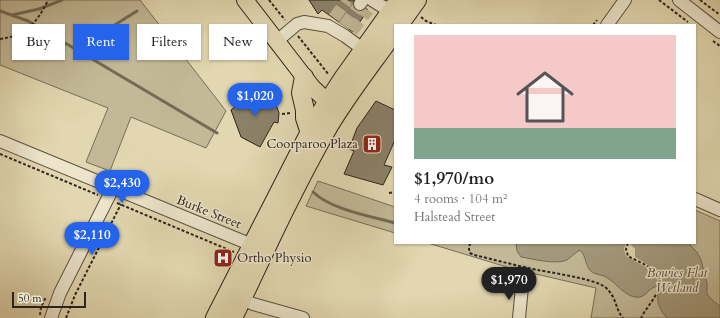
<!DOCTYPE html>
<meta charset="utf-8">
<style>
body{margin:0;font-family:Cardo,serif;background:#f6f6f6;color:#222;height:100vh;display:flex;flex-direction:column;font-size:15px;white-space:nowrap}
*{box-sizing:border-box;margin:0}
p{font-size:13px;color:#767676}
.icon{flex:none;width:22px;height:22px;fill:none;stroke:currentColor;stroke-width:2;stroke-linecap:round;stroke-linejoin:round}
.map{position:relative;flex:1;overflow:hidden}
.sheet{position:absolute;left:394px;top:24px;width:302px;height:220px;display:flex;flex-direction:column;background:#fff;border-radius:0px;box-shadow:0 1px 3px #0004}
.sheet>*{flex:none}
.guide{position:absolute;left:12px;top:24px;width:322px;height:36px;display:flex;gap:8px}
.scale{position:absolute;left:12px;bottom:10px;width:74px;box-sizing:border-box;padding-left:4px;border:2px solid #2d241b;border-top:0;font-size:11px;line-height:14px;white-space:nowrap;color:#2d241b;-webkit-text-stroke:3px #ece5cc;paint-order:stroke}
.price{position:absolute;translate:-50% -34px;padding:0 9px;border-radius:14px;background:#2563eb;color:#fff;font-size:13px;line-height:26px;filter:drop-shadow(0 1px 2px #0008)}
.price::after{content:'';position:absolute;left:50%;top:24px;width:12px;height:9px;margin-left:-6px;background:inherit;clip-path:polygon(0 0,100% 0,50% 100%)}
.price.selected{background:#222;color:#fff}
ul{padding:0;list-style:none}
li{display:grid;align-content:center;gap:8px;height:212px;padding:0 20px}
li span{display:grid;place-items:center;height:124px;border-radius:0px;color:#555}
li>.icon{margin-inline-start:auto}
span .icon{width:72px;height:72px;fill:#fffc;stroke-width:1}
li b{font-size:17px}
.pill{padding:0 14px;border-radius:0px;background:#fff;box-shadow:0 1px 3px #0004;font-size:14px;line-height:36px}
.pill.selected{background:#2563eb;color:#fff}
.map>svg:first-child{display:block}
.green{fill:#c3b997;stroke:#786e59}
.water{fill:#a49a7d;stroke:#746b56}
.pier{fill:#e2d7b0}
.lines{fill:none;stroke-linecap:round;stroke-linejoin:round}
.stream{stroke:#746b56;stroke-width:3}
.building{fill:#8b8168;stroke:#2d241b}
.minor-tunnel{stroke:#beb392;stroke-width:12;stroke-dasharray:12 6;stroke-linecap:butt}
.minor-casing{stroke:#5a5140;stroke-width:14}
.major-casing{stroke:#2d241b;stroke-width:18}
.highway-casing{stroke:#2d241b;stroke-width:20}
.path{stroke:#2d241b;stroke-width:2;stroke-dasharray:3 2;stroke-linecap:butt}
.minor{stroke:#ece5cc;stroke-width:12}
.major{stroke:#e2d7b0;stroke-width:16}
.highway{stroke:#e2d7b0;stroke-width:18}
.labels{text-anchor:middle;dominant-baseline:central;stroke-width:3;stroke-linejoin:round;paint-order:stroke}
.poi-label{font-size:13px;fill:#2d241b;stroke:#ece5cc;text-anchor:end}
.street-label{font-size:13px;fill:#2d241b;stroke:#ece5cc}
.park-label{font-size:13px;font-style:italic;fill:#52493a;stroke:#ece5cc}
</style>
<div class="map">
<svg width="720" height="318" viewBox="0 0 720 318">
<rect width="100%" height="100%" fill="#e2d7b0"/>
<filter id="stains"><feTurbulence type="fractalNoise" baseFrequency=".005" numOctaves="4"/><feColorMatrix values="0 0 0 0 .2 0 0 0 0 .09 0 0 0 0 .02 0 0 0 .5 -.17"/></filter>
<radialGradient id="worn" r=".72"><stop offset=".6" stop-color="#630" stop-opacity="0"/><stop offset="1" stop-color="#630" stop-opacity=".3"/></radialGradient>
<g class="green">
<polygon points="0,0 140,0 226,111 206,148 131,117 110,171 86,162 108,108 0,65"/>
<polygon points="318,181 395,207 395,233 306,206"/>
<polygon points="695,210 720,221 720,318 591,318 596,288 510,268 428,243 695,243"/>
</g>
<path class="water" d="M516,243H688L697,252L701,260L707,284V294L713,301L720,306V318H667C656,305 658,302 658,286C648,288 648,295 640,297C626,299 617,283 606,277C601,274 593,275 589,269C585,263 586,256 580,250C575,253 571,257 567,260C556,265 533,259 521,257L517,251Z"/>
<polygon class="pier" points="626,243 631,243 631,245 635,249 635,257 655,269 662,279 662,285 656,297 656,289 659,283 655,274 649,269 626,256 624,249"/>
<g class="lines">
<g class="stream">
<polyline points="0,11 28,21 217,133"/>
<polyline points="12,15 39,9 62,0"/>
<polyline points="76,49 137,11"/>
<path d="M313,192C332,210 370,216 395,223"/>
</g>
</g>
<g class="building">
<polygon points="309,0 354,0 353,7 356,10 363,11 366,8 368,10 353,32 322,10 318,14"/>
<polygon points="259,88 272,105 275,102 279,113 278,123 274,122 260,147 241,137 231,110"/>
<polygon points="376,101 395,110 395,140 384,165 392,167 383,185 344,174 354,151 349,149 357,128"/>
</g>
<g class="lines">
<g class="minor-tunnel">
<polyline points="334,18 347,0"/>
<polyline points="344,26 360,4"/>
<polyline points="352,31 368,10"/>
</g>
<defs>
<g id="minor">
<polyline points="372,0 383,7 394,8"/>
<polyline points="679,0 720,32"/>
<polyline points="360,4 363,0"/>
<polyline points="607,25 625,0"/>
<polyline points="277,41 297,24 304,22 328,26 345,36 364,50"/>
<polyline points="0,141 252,245"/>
<polyline points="695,199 720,210"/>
<polyline points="237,296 253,304 303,318"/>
<polyline points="51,318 60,293 113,188"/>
<polyline points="519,318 522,287"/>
</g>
<polyline id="major" points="245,0 312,87 337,111"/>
<g id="highway">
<polyline points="399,25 417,0"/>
<polyline points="304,77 301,93 305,110 305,118 310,133"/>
<polyline points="215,318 316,120 344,77 399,0"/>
<path d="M233,318C263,255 292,191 326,131C346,96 372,64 395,31"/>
</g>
</defs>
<use href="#minor" class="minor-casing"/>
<use href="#major" class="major-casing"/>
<use href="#highway" class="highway-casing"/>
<g class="path">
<polyline points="269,0 285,20"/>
<polyline points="659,0 688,22"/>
<polyline points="700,0 720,15"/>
<polyline points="421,17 426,21 436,25"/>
<polyline points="593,25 597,20"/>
<polyline points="298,36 329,75"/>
<path d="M0,39C25,36 38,22 48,0"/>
<polyline points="713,41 720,46"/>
<polyline points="282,114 291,113"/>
<polyline points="0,154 98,195"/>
<polyline points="389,193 395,192"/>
<polyline points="117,203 234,252"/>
<path d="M470,243L469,249L470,253L474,255C492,259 510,264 528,268C545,272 593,278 605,287C617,297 615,309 623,318"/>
<path d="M628,243L626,249L628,256C635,260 643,263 650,268C673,282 649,302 641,318"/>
<polyline points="525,276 527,268"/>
<polyline points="40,315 41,307 46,297"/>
<polyline points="66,318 75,295 121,204"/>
</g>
<use href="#minor" class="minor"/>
<use href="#major" class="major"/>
<use href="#highway" class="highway"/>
</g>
<defs>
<symbol id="building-square" viewBox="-11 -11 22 22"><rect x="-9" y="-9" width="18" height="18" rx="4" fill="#8f2418" stroke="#ece5cc"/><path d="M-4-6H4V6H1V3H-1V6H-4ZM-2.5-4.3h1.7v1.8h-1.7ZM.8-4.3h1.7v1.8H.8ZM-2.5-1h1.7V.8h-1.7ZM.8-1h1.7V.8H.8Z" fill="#fff"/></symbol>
<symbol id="hospital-square" viewBox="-11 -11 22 22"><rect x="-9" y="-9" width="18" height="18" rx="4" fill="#8f2418" stroke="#ece5cc"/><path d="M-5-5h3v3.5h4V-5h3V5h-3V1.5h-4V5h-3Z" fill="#fff"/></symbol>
</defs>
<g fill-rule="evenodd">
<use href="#building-square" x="361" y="133" width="22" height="22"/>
<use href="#hospital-square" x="212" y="247" width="22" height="22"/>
</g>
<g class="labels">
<g class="poi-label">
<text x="358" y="144">Coorparoo Plaza</text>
<text x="237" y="258" text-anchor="start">Ortho Physio</text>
</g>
<g class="street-label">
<text transform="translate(209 212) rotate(22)">Burke Street</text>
</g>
<g class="park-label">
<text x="677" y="273">Bowies Flat<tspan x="677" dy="15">Wetland</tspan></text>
</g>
</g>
<rect width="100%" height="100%" filter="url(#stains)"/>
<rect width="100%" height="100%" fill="url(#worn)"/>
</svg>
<div class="scale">50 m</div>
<b class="price" style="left:255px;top:117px">$1,020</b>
<b class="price" style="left:122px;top:204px">$2,430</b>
<b class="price" style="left:92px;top:256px">$2,110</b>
<b class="price selected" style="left:509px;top:301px">$1,970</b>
<div class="guide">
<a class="pill">Buy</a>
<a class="pill selected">Rent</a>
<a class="pill">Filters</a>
<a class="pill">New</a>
</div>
<section class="sheet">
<ul>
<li><span style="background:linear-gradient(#f6c9c9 75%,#7fa58c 0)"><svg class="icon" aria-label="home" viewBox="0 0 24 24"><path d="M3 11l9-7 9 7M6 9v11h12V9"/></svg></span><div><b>$1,970/mo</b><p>4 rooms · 104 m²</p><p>Halstead Street</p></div></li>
</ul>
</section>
</div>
